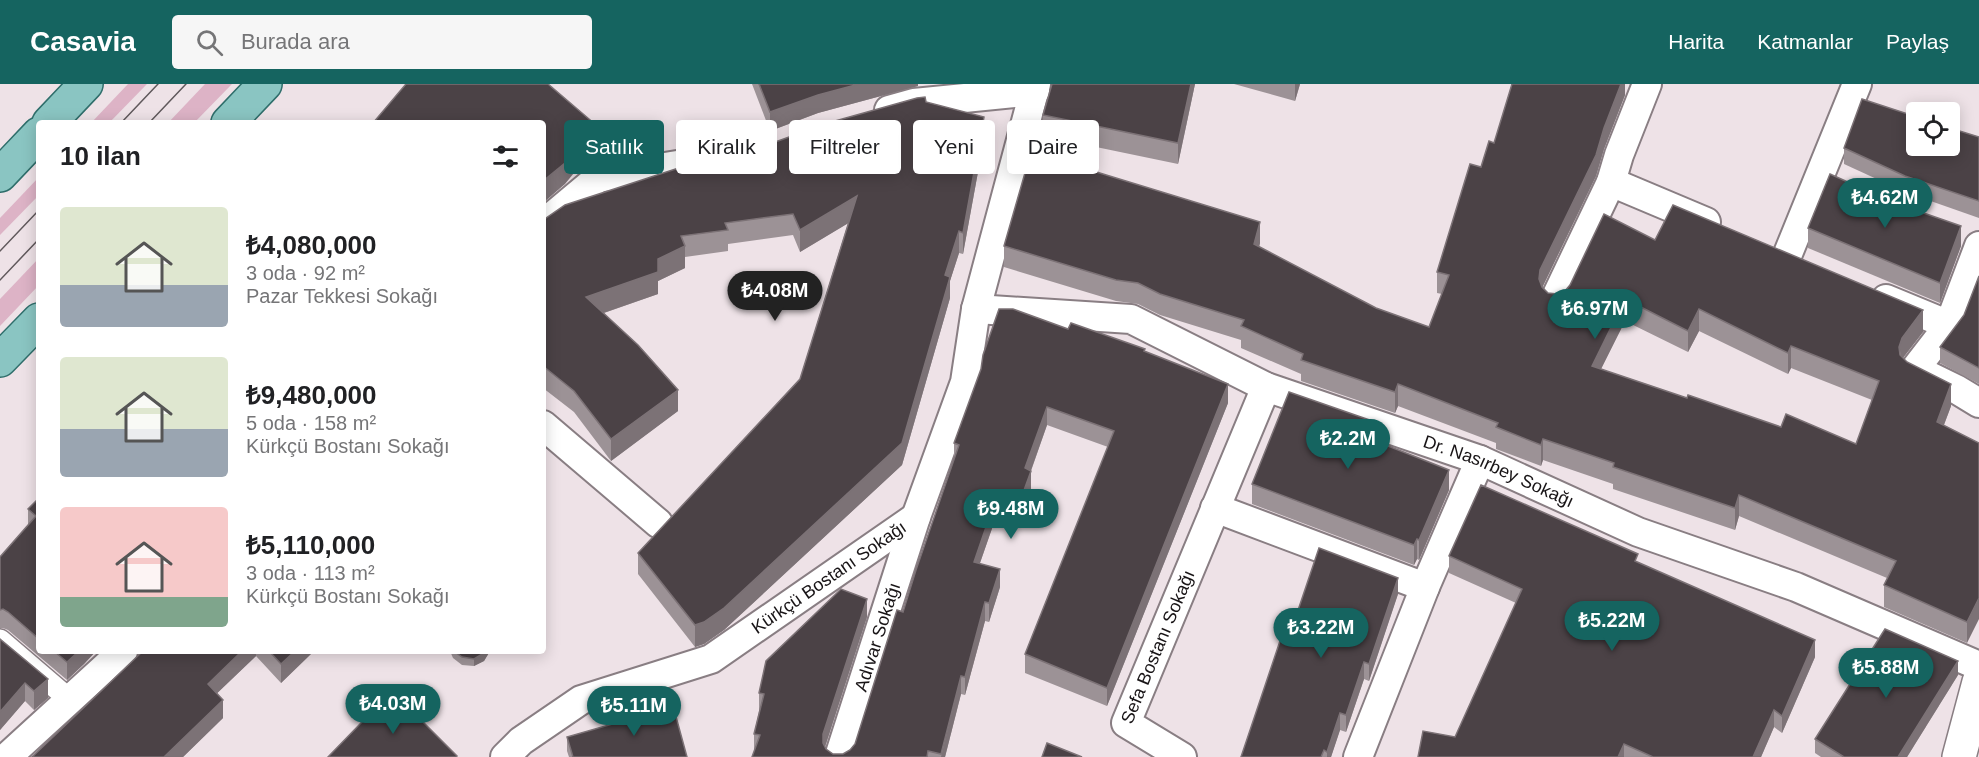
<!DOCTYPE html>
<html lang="tr">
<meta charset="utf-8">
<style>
body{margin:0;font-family:Arial,sans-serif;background:#f6f6f6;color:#202124;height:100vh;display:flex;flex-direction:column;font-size:22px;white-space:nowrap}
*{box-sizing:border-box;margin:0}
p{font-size:20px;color:#757577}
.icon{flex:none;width:33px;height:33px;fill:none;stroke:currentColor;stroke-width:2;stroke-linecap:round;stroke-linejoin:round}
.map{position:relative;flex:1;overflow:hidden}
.details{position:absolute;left:36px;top:36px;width:510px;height:534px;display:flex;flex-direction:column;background:#fff;border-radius:6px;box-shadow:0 3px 15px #0003}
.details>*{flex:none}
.guide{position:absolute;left:564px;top:36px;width:570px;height:54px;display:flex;gap:12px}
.tools{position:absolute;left:1906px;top:18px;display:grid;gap:12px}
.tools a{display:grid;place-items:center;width:54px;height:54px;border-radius:6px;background:#fff;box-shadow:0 3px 15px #0003;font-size:30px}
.price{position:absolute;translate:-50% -51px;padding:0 14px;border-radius:21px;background:#156460;color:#fff;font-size:20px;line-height:39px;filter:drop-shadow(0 2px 3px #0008)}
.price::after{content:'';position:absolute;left:50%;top:36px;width:18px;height:14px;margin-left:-9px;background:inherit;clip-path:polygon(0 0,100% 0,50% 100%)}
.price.selected{background:#222;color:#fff}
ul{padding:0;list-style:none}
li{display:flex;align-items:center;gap:18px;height:150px;padding:0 24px}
li span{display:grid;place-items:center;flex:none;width:168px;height:120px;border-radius:6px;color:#555}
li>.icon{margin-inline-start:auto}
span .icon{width:72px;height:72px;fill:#fffc;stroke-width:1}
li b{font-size:26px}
h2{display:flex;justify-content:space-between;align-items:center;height:72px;padding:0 24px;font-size:26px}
.chip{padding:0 21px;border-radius:6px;background:#fff;box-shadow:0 3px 15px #0003;font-size:21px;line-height:54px}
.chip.selected{background:#156460;color:#fff}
header{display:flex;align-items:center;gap:36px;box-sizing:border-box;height:84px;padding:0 30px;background:#156460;color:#fff}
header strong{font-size:28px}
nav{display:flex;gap:33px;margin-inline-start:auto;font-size:21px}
.search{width:420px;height:54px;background:#f6f6f6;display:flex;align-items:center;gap:15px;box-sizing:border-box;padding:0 21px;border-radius:6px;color:#757577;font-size:22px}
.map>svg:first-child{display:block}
.green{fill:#ddb3c6}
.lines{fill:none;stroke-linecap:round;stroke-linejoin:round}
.pedestrian-casing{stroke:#897e83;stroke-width:24}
.minor-casing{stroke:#897e83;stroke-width:32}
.tertiary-casing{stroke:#897e83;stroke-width:36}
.primary-casing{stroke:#2f6e6b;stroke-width:36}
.pedestrian{stroke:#fff;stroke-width:21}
.minor{stroke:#fff;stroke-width:28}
.tertiary{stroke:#fff;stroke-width:33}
.primary{stroke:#8ac5c2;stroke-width:33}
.tram{stroke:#60595c;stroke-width:1.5}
.wall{fill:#9c9296;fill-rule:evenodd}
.shaded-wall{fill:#7c7276}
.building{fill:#4b4246;stroke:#7c7276;stroke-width:1.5;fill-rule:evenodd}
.labels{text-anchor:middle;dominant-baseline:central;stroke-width:6;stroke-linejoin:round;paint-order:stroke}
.street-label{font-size:18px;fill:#181416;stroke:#fbeff4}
</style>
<header>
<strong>Casavia</strong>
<div class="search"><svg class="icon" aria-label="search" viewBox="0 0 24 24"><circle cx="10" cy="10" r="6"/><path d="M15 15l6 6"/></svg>Burada ara</div>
<nav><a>Harita</a><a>Katmanlar</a><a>Paylaş</a></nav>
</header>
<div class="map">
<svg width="1979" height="673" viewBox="0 0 1979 673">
<rect width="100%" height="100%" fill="#eee2e7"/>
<g class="green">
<polygon points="128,0 147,0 109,39 91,39"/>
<polygon points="205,0 232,0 194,39 168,39"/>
<polygon points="39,93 39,111 0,151 0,134"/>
<polygon points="39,174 39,201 0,242 0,215"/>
</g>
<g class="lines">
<defs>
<polyline id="pedestrian" points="0,556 70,616"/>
<g id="minor">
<polyline points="889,26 914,19 1035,7"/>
<polyline points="1611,98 1706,138"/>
<polyline points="543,140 598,94 738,71"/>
<polyline points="1979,162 1949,241 1915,285 1956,305 1979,319"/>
<polyline points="1787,172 1857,0"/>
<polyline points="1555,215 1611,98 1619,71 1647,0"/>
<polyline points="1886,215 1949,241"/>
<path id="s1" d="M976,225L1131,235L1266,303L1480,376L1638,448L1796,503L1979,582"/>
<polyline points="543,341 658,439"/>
<polyline points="1215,424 1425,503"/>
<polyline points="7,673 123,567"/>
<path id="s2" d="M505,673L521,657L581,616L711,575L916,433"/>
<path id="s3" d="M839,673L916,433L965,298L976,225L1036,0"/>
<path id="s4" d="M1182,673L1126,639L1266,303"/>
<polyline points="1358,673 1425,503 1480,376"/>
</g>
<polyline id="tertiary" points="1959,673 1979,598"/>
<g id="primary">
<polyline points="49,39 86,0"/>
<polyline points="228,39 265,0"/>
<polyline points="0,91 39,50"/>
<polyline points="0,276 39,236"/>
</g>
</defs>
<use href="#pedestrian" class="pedestrian-casing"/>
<use href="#minor" class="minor-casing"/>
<use href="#tertiary" class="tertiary-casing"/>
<use href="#primary" class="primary-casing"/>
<use href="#pedestrian" class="pedestrian"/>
<use href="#minor" class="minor"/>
<use href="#tertiary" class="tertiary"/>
<use href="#primary" class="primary"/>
<g class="tram">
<polyline points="121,39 158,0"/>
<polyline points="149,39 186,0"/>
<polyline points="0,167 39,126"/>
<polyline points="0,196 39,155"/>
</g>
</g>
<g class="wall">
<polygon points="752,0 918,0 918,2 818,29 770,47"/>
<polygon points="1052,0 1195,0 1178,80 1043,52 1043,31"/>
<polygon points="1234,0 1300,0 1295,17"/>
<path d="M1625,0V11L1604,65L1596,92L1542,204L1548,209L1557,210L1565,207L1655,156L1923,248L1903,274L1951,322L1944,341L1979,359L1967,559L1884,523V501L1887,494L1739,432L1735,446L1613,405V400L1543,376L1541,382L1496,365V359L1398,322L1395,329L1301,297V290L1241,264V256L1160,231L1138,220L1116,217L1004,183V162L1260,159L1259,163L1376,224L1429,243L1442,210L1437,209V188L1481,83L1494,59ZM1625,237L1688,268L1699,247L1788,290L1791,284L1872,316L1856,360L1781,343L1687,314L1601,285Z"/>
<polygon points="926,18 984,55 963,170 959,169 950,197 950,214 902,381 724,546 704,560 695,563 638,490 638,469 800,295 848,139 800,168 793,151 728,160 728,167 685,173 685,184 658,197 658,210 604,229 678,327 611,377 574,328 543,304 543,134 546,134 767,61"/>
<polygon points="1979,53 1979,134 1905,108 1844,80 1844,64"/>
<polygon points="1892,118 1961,162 1940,219 1808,164 1808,144"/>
<polygon points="1979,192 1979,300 1940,279 1940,263 1964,231"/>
<polygon points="1068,245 1145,267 1228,319 1107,622 1025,589 1025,570 1108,363 1047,341 1031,387 1031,405 1019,438 997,430 980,479 1000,503 989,538 985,537 965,611 961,610 945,673 752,673 754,668 754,650 759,627 759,609 867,533 825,663 826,665 833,670 843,670 850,666 855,660 903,528 954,377 954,359"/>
<polygon points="1381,359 1449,406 1419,476 1417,475 1414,481 1252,420 1252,400"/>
<polygon points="39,414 39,567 96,567 84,580 67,596 8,546 3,544 0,544 0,473 28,441 28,425"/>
<polygon points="1449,472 1638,478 1815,573 1782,649 1774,643 1761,673 1418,673 1455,653 1516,519 1449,489"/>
<polygon points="1398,510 1369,597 1364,595 1346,648 1340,646 1331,673 1241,673 1287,559"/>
<polygon points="0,555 48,614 34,626 25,617 0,646"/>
<polygon points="143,567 314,567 281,599 256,572 217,609 223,634 183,673 32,673"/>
<polygon points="450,567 490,567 484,577 474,582 462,581 453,574"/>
<polygon points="1958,591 1907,673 1821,673 1815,669 1815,655"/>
<polygon points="629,631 687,673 569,673 567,667 567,653 629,635"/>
</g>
<g class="shaded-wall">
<polygon points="859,0 918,0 918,2 818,29 770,47 770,28 818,11"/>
<polygon points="1191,0 1195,0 1178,80 1178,59"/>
<polygon points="1295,0 1300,0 1295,17"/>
<polygon points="1620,0 1625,0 1625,11 1604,65 1596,92 1540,208 1539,195 1540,186"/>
<polygon points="984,33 984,55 963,170 963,149"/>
<polygon points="596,41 596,62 565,100 543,119 543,97"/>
<polygon points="857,112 857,134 800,168 800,146"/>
<polygon points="1260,138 1260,159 1254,181 1254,160"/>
<polygon points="1961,142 1961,162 1940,219 1940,199"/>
<polygon points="959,147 959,169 950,197 950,214 902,381 724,546 704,560 695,563 695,541 945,191"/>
<polygon points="685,162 685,184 658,197 658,175"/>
<polygon points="658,188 658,210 586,235 586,213"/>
<polygon points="1625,215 1625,237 1592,303 1592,282"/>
<polygon points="1699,225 1699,247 1688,268 1688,247"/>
<polygon points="1923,226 1923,248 1902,275 1899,263 1902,254"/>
<polygon points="1791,262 1791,284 1788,290 1788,269"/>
<polygon points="1228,300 1228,319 1107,622 1107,604"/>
<polygon points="1398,300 1398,322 1395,329 1395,308"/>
<polygon points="1951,300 1951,322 1937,359 1937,338"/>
<polygon points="678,306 678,327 611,377 611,355"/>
<polygon points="1047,323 1047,341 1025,403 1025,384"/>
<polygon points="1381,340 1381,360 1373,356"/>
<polygon points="1543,355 1543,376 1541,382 1541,361"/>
<polygon points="1449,386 1449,406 1419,476 1419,456"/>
<polygon points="1031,387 1031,405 1019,438 1019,420"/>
<polygon points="997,411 997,430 974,496 974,478"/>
<polygon points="1739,411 1739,432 1735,446 1735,424"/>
<polygon points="1417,455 1417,475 1414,481 1414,461"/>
<polygon points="1000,485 1000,503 989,538 989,519"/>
<polygon points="1398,494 1398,510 1369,597 1369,580"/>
<polygon points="1979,514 1979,535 1967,559 1967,538"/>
<polygon points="867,515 867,533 823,669 823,650"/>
<polygon points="985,518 985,537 965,611 965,593"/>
<polygon points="1815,556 1815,573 1782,649 1782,632"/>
<polygon points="79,567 96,567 84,580 67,596 67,578"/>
<polygon points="242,567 256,567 256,572 208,618 208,600"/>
<polygon points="295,567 314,567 281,599 281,580"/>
<polygon points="485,567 490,567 484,577 474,582 474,575"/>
<polygon points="1958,577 1958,591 1907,673 1898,673"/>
<polygon points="1364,578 1364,595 1346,648 1346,631"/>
<polygon points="961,592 961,610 945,673 941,673"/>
<polygon points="48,595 48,614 34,626 34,607"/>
<polygon points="25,599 25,617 0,646 0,628"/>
<polygon points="223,616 223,634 183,673 164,673"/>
<polygon points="1774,626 1774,643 1761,673 1753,673"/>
<polygon points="1340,629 1340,646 1331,673 1327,673 1327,668"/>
<polygon points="1624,660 1624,673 1618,673"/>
</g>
<g class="building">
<polygon points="406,0 548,0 596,41 565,79 543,97 543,39 373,39"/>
<polygon points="759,0 859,0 818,11 770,28"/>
<polygon points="1052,0 1191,0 1178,59 1043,31"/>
<path d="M1512,0H1621L1604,44L1596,71L1540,186L1539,195L1542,203L1548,209L1557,210L1565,207L1570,201L1604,130L1655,156L1673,121L1923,226L1902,254L1899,263L1900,271L1907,278L1951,300L1937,338L1979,359V514L1967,538L1884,501L1896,477L1739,411L1735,424L1613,383L1614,379L1543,355L1541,361L1496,343L1498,339L1398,300L1395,308L1301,276L1303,270L1241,242L1244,236L1160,210L1138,199L1116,196L1004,162L1031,68L1260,138L1254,160L1376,224L1429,243L1449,191L1437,188L1470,80L1481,83L1489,57L1494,59ZM1625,215L1688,247L1699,225L1788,269L1791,262L1879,297L1856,360L1786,330L1781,343L1688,311L1687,314L1592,282Z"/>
<polygon points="925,13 926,18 984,33 963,149 959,147 945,191 950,193 902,359 724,524 704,538 695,541 638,469 800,295 857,112 800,146 793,130 725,139 728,146 681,152 685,162 658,175 658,188 586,213 638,261 678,306 611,355 574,307 543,282 543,269 545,268 543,266 543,134 546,134 565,121 731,67 767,61 828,39 917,14"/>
<polygon points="1862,15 1917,33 1917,62 1950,62 1950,44 1979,53 1979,117 1905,92 1844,64"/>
<polygon points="1830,90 1892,118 1961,142 1940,199 1808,144"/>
<polygon points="1979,192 1979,284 1940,263 1964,231"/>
<polygon points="999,225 1013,225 1068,245 1071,239 1145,265 1144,267 1228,300 1107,604 1025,570 1114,347 1047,323 1025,384 1031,387 1019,420 997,411 974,478 1000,485 989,519 985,518 965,593 961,592 941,670 928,667 927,673 752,673 760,651 754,650 764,610 759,609 766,577 841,505 867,515 823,650 823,659 826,665 833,670 843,670 850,666 855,660 897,526 903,528 916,486 959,361 954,359 981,285 983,271"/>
<polygon points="1289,308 1381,340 1373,356 1449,386 1419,456 1417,455 1414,461 1252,400"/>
<polygon points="1481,401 1638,470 1635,477 1815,556 1782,632 1774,626 1753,673 1653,673 1624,660 1618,673 1418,673 1423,647 1455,653 1522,505 1449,472"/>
<polygon points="39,414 39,555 8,528 3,525 0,526 0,473 36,432 28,425"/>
<polygon points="1319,464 1398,494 1369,580 1364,578 1346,631 1340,629 1327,668 1324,666 1321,673 1241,673 1280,557 1287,559"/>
<polygon points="1885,545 1958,577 1898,673 1844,673 1815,655"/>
<polygon points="0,555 48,595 34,607 25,599 0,628"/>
<polygon points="54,567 79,567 67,578"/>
<polygon points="143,567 242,567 208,600 223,616 164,673 32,673"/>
<polygon points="269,567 295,567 281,580"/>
<polygon points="454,567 485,567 484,569 474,575 462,573"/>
<polygon points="392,607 457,672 456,673 328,673"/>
<polygon points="672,618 687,673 573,673 567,653 630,635 629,631"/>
<polygon points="1047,659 1082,673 1042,673"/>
</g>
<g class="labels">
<g class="street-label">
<text stroke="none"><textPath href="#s1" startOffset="554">Dr. Nasırbey Sokağı</textPath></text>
<text stroke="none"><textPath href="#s2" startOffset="375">Kürkçü Bostanı Sokağı</textPath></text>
<text stroke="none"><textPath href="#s3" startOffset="126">Adıvar Sokağı</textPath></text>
<text stroke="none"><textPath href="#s4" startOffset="148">Sefa Bostanı Sokağı</textPath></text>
</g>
</g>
</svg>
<div class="tools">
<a><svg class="icon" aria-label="locate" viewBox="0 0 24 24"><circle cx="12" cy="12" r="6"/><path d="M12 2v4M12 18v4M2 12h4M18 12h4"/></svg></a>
</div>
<b class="price" style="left:1885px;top:145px">₺4.62M</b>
<b class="price selected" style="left:775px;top:238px">₺4.08M</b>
<b class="price" style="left:1595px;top:256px">₺6.97M</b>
<b class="price" style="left:1348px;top:386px">₺2.2M</b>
<b class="price" style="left:1011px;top:456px">₺9.48M</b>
<b class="price" style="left:1612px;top:568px">₺5.22M</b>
<b class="price" style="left:1321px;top:575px">₺3.22M</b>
<b class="price" style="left:1886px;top:615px">₺5.88M</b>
<b class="price" style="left:393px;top:651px">₺4.03M</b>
<b class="price" style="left:634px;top:653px">₺5.11M</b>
<div class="guide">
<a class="chip selected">Satılık</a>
<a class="chip">Kiralık</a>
<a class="chip">Filtreler</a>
<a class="chip">Yeni</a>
<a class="chip">Daire</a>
</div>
<section class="details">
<h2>10 ilan<svg class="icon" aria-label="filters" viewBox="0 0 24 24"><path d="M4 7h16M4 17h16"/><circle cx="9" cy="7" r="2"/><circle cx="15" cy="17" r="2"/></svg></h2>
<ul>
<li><span style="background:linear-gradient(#dfe7d0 65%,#9aa5b1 0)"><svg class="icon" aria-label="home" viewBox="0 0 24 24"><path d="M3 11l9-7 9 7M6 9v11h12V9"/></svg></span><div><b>₺4,080,000</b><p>3 oda · 92 m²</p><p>Pazar Tekkesi Sokağı</p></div></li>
<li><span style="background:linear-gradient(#dfe7d0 60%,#9aa5b1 0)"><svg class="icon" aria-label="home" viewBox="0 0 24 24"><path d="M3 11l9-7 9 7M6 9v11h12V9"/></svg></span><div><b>₺9,480,000</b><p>5 oda · 158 m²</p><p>Kürkçü Bostanı Sokağı</p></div></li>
<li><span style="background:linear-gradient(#f6c9c9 75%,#7fa58c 0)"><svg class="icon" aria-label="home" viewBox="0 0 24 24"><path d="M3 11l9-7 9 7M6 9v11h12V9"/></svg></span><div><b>₺5,110,000</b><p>3 oda · 113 m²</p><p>Kürkçü Bostanı Sokağı</p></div></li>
</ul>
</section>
</div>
